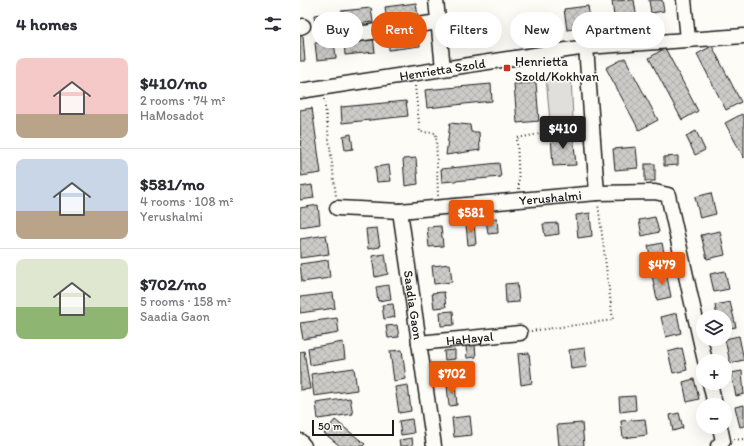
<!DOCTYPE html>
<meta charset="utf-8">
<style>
body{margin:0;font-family:Itim,sans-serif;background:#f2f2f3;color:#2b2b33;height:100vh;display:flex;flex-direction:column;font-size:15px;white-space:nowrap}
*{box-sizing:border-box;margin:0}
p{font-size:13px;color:#7c7c81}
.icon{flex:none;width:22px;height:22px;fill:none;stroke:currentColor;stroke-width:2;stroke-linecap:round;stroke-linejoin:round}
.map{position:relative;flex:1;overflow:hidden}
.details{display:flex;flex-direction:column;background:#fff;width:300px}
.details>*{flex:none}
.hud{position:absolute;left:12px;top:12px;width:372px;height:36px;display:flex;gap:8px}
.tools{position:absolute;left:396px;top:310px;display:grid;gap:8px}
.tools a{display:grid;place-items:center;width:36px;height:36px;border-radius:50%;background:#fff;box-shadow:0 4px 16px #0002;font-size:20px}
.scale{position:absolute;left:12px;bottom:10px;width:82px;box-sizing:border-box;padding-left:4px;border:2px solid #1c1c1c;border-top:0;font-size:11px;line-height:14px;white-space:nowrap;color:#1c1c1c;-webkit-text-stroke:3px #fdfcf7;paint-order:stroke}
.price{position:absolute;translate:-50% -34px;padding:0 9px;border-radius:4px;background:#ea580c;color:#fff;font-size:13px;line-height:26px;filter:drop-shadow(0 1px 2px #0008)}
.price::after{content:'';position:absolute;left:50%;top:24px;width:12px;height:9px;margin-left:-6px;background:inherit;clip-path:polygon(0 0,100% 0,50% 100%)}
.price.selected{background:#222;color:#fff}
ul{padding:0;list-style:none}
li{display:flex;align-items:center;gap:12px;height:100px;padding:0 16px}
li+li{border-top:1px solid #e1e1e2}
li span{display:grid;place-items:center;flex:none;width:112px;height:80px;border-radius:8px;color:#555}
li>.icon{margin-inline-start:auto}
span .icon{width:48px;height:48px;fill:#fffc;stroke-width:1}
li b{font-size:17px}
h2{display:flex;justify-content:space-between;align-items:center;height:48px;padding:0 16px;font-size:17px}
.pill{padding:0 14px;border-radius:18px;background:#fff;box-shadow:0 4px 16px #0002;font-size:14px;line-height:36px}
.pill.selected{background:#ea580c;color:#fff}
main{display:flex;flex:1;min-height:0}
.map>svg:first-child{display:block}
.green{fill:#e0dfdb;stroke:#7e7e7c}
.building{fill:url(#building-cross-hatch);stroke:#1c1c1c}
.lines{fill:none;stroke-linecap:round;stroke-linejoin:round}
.minor-casing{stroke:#1c1c1c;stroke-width:17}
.path{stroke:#1c1c1c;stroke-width:2;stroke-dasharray:1 3;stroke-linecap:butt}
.minor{stroke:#fdfcf7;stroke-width:14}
.poi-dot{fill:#c8321e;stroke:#fdfcf7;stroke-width:1.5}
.labels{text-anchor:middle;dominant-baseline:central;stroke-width:3.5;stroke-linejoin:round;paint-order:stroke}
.poi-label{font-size:13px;fill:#1c1c1c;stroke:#fdfcf7;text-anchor:start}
.street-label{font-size:13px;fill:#1c1c1c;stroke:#fdfcf7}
</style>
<main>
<section class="details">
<h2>4 homes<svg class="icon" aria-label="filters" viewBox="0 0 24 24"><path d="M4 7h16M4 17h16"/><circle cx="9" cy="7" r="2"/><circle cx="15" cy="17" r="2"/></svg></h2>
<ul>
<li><span style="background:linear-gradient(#f6c9c9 70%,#b9a48a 0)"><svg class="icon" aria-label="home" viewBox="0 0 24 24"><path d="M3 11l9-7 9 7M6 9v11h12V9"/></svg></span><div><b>$410/mo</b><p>2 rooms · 74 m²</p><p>HaMosadot</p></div></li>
<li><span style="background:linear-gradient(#c9d6e8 65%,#b9a48a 0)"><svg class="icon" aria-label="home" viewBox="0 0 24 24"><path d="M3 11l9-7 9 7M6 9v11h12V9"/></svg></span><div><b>$581/mo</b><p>4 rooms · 108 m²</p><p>Yerushalmi</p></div></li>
<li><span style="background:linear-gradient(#dfe7d0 60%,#8fb573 0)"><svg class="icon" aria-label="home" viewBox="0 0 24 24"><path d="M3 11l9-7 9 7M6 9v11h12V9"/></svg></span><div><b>$702/mo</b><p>5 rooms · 158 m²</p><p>Saadia Gaon</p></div></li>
</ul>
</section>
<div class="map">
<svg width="444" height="446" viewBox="0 0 444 446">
<defs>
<pattern id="building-cross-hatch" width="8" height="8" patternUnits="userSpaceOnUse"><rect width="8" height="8" fill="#cccbc8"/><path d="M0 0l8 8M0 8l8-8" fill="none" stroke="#afaeab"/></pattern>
</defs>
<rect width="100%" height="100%" fill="#fdfcf7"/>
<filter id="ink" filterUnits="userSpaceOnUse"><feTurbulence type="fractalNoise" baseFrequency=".025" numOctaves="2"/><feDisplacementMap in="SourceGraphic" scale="8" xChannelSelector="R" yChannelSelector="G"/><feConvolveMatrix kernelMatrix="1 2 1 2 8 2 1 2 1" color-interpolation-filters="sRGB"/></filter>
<g filter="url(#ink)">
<polygon class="green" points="271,76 273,119 250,122 246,77"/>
<g class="building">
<polygon points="334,0 337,20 315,24 312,1"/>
<polygon points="349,0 362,0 364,11 351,13"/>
<polygon points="116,3 118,17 87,21 85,7"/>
<polygon points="288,6 291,26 267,30 264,9"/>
<polygon points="71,8 73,22 43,26 41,11"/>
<polygon points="31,13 34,33 16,35 14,15"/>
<polygon points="119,32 120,46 89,50 88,36"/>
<polygon points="0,36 3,36 5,61 0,61"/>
<polygon points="73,37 75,52 45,55 44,41"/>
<polygon points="34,41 36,58 17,60 15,43"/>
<polygon points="412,46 441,102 426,110 397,54"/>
<polygon points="365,48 398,111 382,120 349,58"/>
<polygon points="325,58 358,120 339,130 306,68"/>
<polygon points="236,83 239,121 217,123 214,84"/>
<polygon points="191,84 192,101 127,108 125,90"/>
<polygon points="106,101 108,116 42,123 41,107"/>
<polygon points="12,108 21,173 1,176 0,110"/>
<polygon points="442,114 444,118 444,158 425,123"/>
<polygon points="150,123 170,125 171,132 179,132 180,150 146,155"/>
<polygon points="396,131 405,150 395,155 386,136"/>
<polygon points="51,134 53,149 45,150 43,136"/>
<polygon points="273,134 276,165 253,166 251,136"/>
<polygon points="336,147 338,168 315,170 313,149"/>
<polygon points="378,156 378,165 364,166 364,157"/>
<polygon points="116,158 118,184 105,186 103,159"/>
<polygon points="199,163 201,177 142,182 141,169"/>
<rect x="345" y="164" width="10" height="17"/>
<polygon points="89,165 91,181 77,182 75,167"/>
<polygon points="12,185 14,198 0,200 0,187"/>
<polygon points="411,193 416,214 400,218 395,197"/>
<polygon points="18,205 20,224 0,227 0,208"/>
<polygon points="290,213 292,236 278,238 276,215"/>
<polygon points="355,217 359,232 342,236 339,220"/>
<polygon points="197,218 198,233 188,234 186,219"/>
<polygon points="174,223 176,244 168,245 166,224"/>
<polygon points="258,223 259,234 245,236 243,224"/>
<polygon points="141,226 143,246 129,247 127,227"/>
<polygon points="77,228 80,247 68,249 66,229"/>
<polygon points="420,231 425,255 407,259 401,235"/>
<polygon points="26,235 29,254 0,258 0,239"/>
<polygon points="362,243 365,257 351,260 348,246"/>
<polygon points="85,254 88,274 75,277 72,256"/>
<polygon points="28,260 30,278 2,282 0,264"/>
<polygon points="150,264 152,282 134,284 132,266"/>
<polygon points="366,271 371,297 357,300 352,275"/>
<polygon points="425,271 429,289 414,292 410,274"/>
<polygon points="217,283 219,302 206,303 205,284"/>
<polygon points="89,285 91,299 78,301 76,287"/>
<polygon points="144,292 146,307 134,308 132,293"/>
<polygon points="33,293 35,308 0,313 0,297"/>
<polygon points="430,302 436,327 425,329 425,317 417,317 415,305"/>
<polygon points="93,304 95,317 84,319 82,305"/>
<polygon points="153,311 154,325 141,326 140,312"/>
<polygon points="377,313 381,333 366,337 361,317"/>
<polygon points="37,318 39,333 3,339 0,323"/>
<polygon points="97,325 99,337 88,338 86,326"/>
<polygon points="439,336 444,360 430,363 425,339"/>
<polygon points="43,342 45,359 10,365 8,348"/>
<polygon points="175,345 176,357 167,358 166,346"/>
<polygon points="285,348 287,367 271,369 269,350"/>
<polygon points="382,348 387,370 373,373 368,352"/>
<polygon points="102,350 106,379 94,381 90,351"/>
<polygon points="155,350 155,359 145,360 144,351"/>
<polygon points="4,351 10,389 0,390 0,352"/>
<polygon points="229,353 232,383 221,385 218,354"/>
<polygon points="54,368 57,390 14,396 11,374"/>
<polygon points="442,371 444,394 436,396 431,373"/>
<polygon points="394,379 399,399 387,402 383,382"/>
<polygon points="155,384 157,405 149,406 147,385"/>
<polygon points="108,385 111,411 99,413 95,387"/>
<polygon points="335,396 336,410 320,412 319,397"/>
<polygon points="50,398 53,414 18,419 16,403"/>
<polygon points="444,405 444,426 440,427 435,407"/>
<polygon points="379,413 383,428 373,431 370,415"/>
<polygon points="170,416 172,435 154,437 152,418"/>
<polygon points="112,419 114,433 101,435 99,421"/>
<polygon points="345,419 347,435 323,438 321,421"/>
<polygon points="35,420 65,444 63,446 40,446 24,433"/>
<polygon points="282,423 284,446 259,446 257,425"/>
<polygon points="112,438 113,446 100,446 99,440"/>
</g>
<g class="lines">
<defs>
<g id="minor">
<polyline points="136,0 143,68"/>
<polyline points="384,0 388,39"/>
<polyline points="0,27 3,26"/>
<polyline points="38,37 138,22"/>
<polyline points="286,47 297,193"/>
<path id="s1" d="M0,91L286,47L444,36"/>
<path id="s2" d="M37,208L100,211L297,193L355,192L368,195L405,361"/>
<path id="s3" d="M100,211L134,446"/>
<path id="s4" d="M119,343L220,333"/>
<polyline points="410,383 415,405"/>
<polyline points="0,441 4,446"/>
<polyline points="418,446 423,441 420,427"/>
</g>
</defs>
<use href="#minor" class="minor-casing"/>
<g class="path">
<polyline points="115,86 120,132 136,133 138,196"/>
<polyline points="24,99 36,196"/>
<polyline points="219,189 217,138 250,132 250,122"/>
<polyline points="231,331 313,320 298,204"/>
<polyline points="434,440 444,439"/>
</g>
<use href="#minor" class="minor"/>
</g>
</g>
<rect class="poi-dot" x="203" y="64" width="8" height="8" rx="2"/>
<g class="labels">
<g class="poi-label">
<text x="215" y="61">Henrietta<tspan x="215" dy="15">Szold/Kokhvan</tspan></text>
</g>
<g class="street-label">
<text stroke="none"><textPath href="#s1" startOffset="144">Henrietta Szold</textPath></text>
<text stroke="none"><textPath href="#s2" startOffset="214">Yerushalmi</textPath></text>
<text stroke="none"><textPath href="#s3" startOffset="95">Saadia Gaon</textPath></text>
<text stroke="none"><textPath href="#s4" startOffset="51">HaHayal</textPath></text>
</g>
</g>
</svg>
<div class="tools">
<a><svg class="icon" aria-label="layers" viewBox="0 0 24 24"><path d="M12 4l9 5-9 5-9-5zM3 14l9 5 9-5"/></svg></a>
<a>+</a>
<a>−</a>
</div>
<div class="scale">50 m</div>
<b class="price selected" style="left:263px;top:150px">$410</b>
<b class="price" style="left:171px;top:234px">$581</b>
<b class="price" style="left:362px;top:286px">$479</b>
<b class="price" style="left:152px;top:395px">$702</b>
<div class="hud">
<a class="pill">Buy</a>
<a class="pill selected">Rent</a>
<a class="pill">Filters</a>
<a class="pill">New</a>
<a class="pill">Apartment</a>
</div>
</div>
</main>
